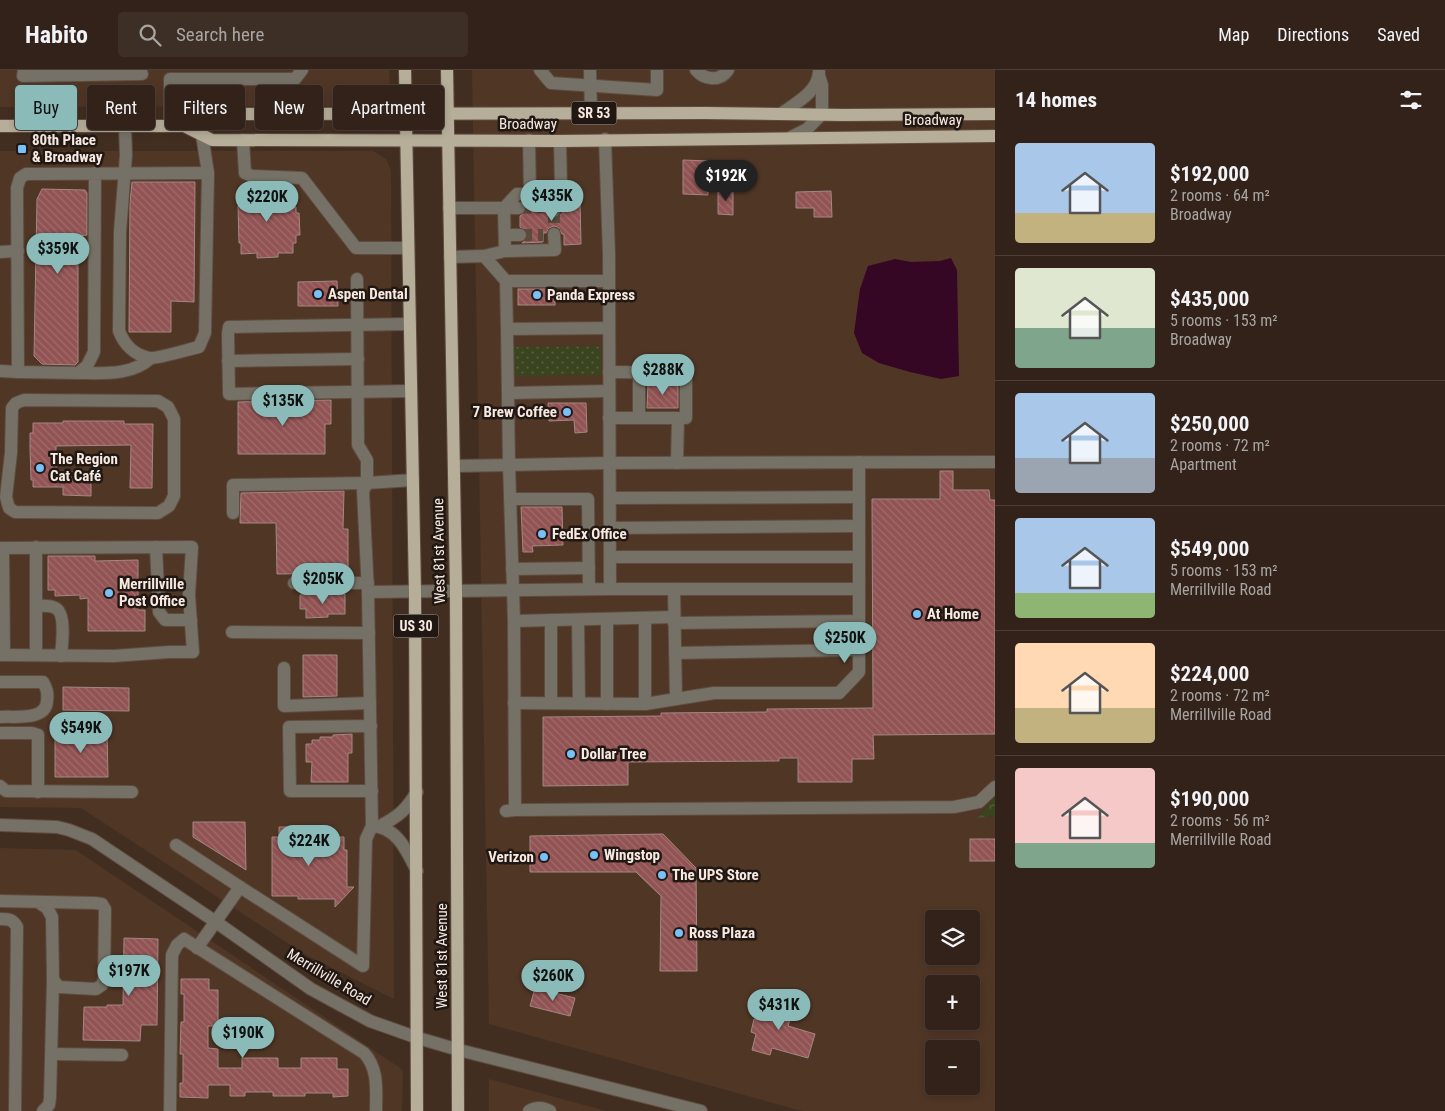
<!DOCTYPE html>
<meta charset="utf-8">
<style>
body{margin:0;font-family:"Roboto Condensed",sans-serif;background:#3d2f26;color:#f1f3f6;height:100vh;display:flex;flex-direction:column;font-size:19px;white-space:nowrap}
*{box-sizing:border-box;margin:0}
p{font-size:16px;color:#a8a4a2}
.icon{flex:none;width:28px;height:28px;fill:none;stroke:currentColor;stroke-width:2;stroke-linecap:round;stroke-linejoin:round}
.map{position:relative;flex:1;overflow:hidden}
.panel{display:flex;flex-direction:column;background:#322219;width:450px}
.panel>*{flex:none}
.banner{position:absolute;left:15px;top:15px;width:475px;height:45px;display:flex;gap:10px}
.fabs{position:absolute;left:925px;top:840px;display:grid;gap:10px}
.fabs a{display:grid;place-items:center;width:55px;height:55px;border-radius:5px;background:#322219;box-shadow:0 2px 8px #0003,0 0 0 1px #4d3f38;font-size:25px}
.price{position:absolute;translate:-50% -42px;padding:0 11px;border-radius:18px;background:#8bbbb9;color:#111;font-size:16px;line-height:32px;filter:drop-shadow(0 1px 2px #0008)}
.price::after{content:'';position:absolute;left:50%;top:30px;width:15px;height:11px;margin-left:-8px;background:inherit;clip-path:polygon(0 0,100% 0,50% 100%)}
.price.current{background:#222;color:#fff}
ul{padding:0;list-style:none}
li{display:flex;align-items:center;gap:15px;height:125px;padding:0 20px}
li+li{border-top:1px solid #4d3f38}
li span{display:grid;place-items:center;flex:none;width:140px;height:100px;border-radius:5px;color:#555}
li>.icon{margin-inline-start:auto}
span .icon{width:60px;height:60px;fill:#fffc;stroke-width:1}
li b{font-size:21px}
h2{display:flex;justify-content:space-between;align-items:center;height:60px;padding:0 20px;font-size:21px}
.tag{padding:0 18px;border-radius:5px;background:#322219;box-shadow:0 2px 8px #0003,0 0 0 1px #4d3f38;font-size:18px;line-height:45px}
.tag.current{background:#8bbbb9;color:#111}
header{display:flex;align-items:center;gap:30px;box-sizing:border-box;height:70px;padding:0 25px;background:#322219;border-bottom:1px solid #4d3f38}
header strong{font-size:24px}
nav{display:flex;gap:28px;margin-inline-start:auto;font-size:18px}
.search{width:350px;height:45px;background:#3d2f26;display:flex;align-items:center;gap:12px;box-sizing:border-box;padding:0 18px;border-radius:5px;color:#a8a4a2;font-size:19px}
main{display:flex;flex:1;min-height:0}
.map>svg:first-child{display:block}
.built{fill:#503625;fill-rule:evenodd}
.grass{fill:url(#grass-dots)}
.forest{fill:url(#forest-crowns)}
.water{fill:#360625}
.building{fill:url(#building-back-hatch);stroke:#a48786}
.lines{fill:none;stroke-linecap:round;stroke-linejoin:round}
.minor-tunnel{stroke:#5d4a3e;stroke-width:12;stroke-dasharray:12 6;stroke-linecap:butt}
.minor-casing{stroke:#5f4c40;stroke-width:14}
.major-casing{stroke:#5f4c40;stroke-width:14}
.minor{stroke:#757166;stroke-width:12}
.major{stroke:#b6ae99;stroke-width:12}
.poi-dot{fill:#79bff8;stroke:#211813;stroke-width:2}
.labels{text-anchor:middle;dominant-baseline:central;stroke-width:5;stroke-linejoin:round;paint-order:stroke}
.shield{fill:#211813;stroke:#b8aba4;stroke-width:1}
.shield-label{font-size:14px;font-weight:bold;fill:#f8eae2}
.street-label{font-size:15px;fill:#f8eae2;stroke:#211813}
.poi-label{font-size:15px;font-weight:bold;fill:#f8eae2;stroke:#211813;text-anchor:start}
</style>
<header>
<strong>Habito</strong>
<div class="search"><svg class="icon" aria-label="search" viewBox="0 0 24 24"><circle cx="10" cy="10" r="6"/><path d="M15 15l6 6"/></svg>Search here</div>
<nav><a>Map</a><a>Directions</a><a>Saved</a></nav>
</header>
<main>
<div class="map">
<svg width="995" height="1041" viewBox="0 0 995 1041">
<defs>
<pattern id="grass-dots" width="8" height="8" patternUnits="userSpaceOnUse" patternTransform="scale(1.25)"><rect width="8" height="8" fill="#3a441f"/><path d="M2 2h.1M6 6h.1" fill="none" stroke="#575f3f" stroke-width="1.8" stroke-linecap="round"/></pattern>
<pattern id="forest-crowns" width="20" height="18" patternUnits="userSpaceOnUse" patternTransform="scale(1.25)"><rect width="20" height="18" fill="#3a441f"/><path d="M2 6a3 3 0 1 1 6 0M12 15a3 3 0 1 1 6 0" fill="none" stroke="#575f3f"/></pattern>
<pattern id="building-back-hatch" width="6" height="6" patternUnits="userSpaceOnUse" patternTransform="scale(1.25)"><rect width="6" height="6" fill="#915353"/><path d="M-1 5l2 2M0 0l6 6M5-1l2 2" fill="none" stroke="#a16c6b"/></pattern>
</defs>
<rect width="100%" height="100%" fill="#422e21"/>
<g class="built">
<polygon points="0,0 389,0 390,16 370,36 0,37"/>
<path d="M472,0H995V726L979,747L995,746V1041H802L489,954ZM934,849H971V886H934ZM934,914H971V951H934ZM934,979H971V1016H934Z"/>
<polygon points="0,81 373,81 386,89 391,100 394,929 306,885 81,738 0,737"/>
<polygon points="0,778 76,780 403,1000 402,1041 0,1041"/>
<polygon points="489,1009 606,1041 489,1041"/>
</g>
<polygon class="grass" points="601,276 601,305 514,306 514,277"/>
<polygon class="forest" points="995,726 995,746 978,748"/>
<polygon class="water" points="951,188 957,200 959,306 941,309 910,302 879,293 862,283 854,263 860,219 868,196 895,189 911,192 940,191"/>
<g class="building">
<polygon points="683,90 709,91 708,125 683,124"/>
<polygon points="132,112 195,112 194,232 171,231 171,262 129,262 130,133"/>
<polygon points="245,114 271,115 271,126 293,126 293,138 296,137 296,143 299,143 300,165 296,165 296,173 293,173 293,183 278,183 278,187 257,188 257,183 241,184 241,173 239,173 238,136 241,136 241,127 245,127"/>
<polygon points="42,119 85,120 87,123 87,165 78,166 78,292 75,295 42,294 34,286 37,129"/>
<polygon points="718,120 733,120 733,145 718,144"/>
<polygon points="831,121 832,147 814,147 814,138 796,138 796,122"/>
<polygon points="563,131 580,131 581,174 564,175 564,164 562,164 558,157 554,156 549,158 546,163 543,163 543,172 522,173 527,169 528,165 527,161 520,157 520,146 526,142 527,138 524,132 543,132 543,142 546,142 550,148 554,149 558,148 564,141"/>
<polygon points="337,211 338,236 298,236 298,212"/>
<rect x="518" y="219" width="37" height="16"/>
<polygon points="648,313 678,313 678,338 647,338"/>
<polygon points="331,330 331,354 325,354 325,384 238,384 238,332"/>
<polygon points="548,333 586,333 587,362 575,363 574,350 549,351"/>
<polygon points="63,351 124,351 124,354 153,354 152,418 130,418 131,375 56,376 56,401 91,402 91,426 63,425 63,417 33,417 33,410 31,410 30,378 30,363 33,363 33,353 63,353"/>
<polygon points="940,401 953,401 953,420 989,420 990,430 995,430 995,664 873,665 874,689 852,689 852,712 798,712 798,688 779,688 779,691 628,692 628,715 543,716 543,647 661,646 661,643 767,642 767,639 873,638 872,429 940,429"/>
<polygon points="344,421 343,459 348,459 348,503 277,504 276,453 240,453 241,423"/>
<polygon points="521,437 562,437 563,475 532,476 533,482 523,482"/>
<polygon points="48,486 95,486 95,491 138,490 138,540 145,540 145,561 88,561 88,528 80,529 80,525 55,526 55,520 48,520"/>
<polygon points="345,524 345,544 328,544 328,547 306,548 306,539 300,539 300,525"/>
<polygon points="303,585 337,585 337,626 303,627"/>
<polygon points="63,617 129,618 129,641 63,640"/>
<polygon points="107,660 108,707 55,707 55,661"/>
<polygon points="352,664 352,683 348,683 348,712 311,712 312,692 306,692 306,674 312,674 312,670 320,670 320,667 333,667 333,665"/>
<polygon points="193,752 245,752 246,800 193,767"/>
<polygon points="279,757 294,757 294,767 344,767 344,780 347,780 347,817 354,817 335,837 335,829 298,829 298,826 272,826 272,767 279,767"/>
<polygon points="663,764 696,798 697,901 660,901 661,826 636,802 530,802 530,766"/>
<rect x="970" y="769" width="25" height="22"/>
<polygon points="124,868 158,869 157,955 141,955 140,971 83,970 84,937 107,937 107,935 123,935"/>
<polygon points="181,909 209,909 209,920 218,920 218,956 208,956 208,978 218,979 218,998 242,998 242,988 278,988 278,998 301,998 301,988 337,988 337,999 348,999 348,1026 333,1027 333,1023 305,1023 305,1026 273,1026 273,1022 245,1022 245,1026 230,1026 230,1015 208,1015 208,1028 180,1027 180,1013 183,1013 183,984 180,984 181,952 184,952 184,924 181,924"/>
<polygon points="535,918 575,928 570,946 530,936"/>
<polygon points="765,923 783,928 780,939 792,943 788,956 815,964 808,988 772,978 770,985 752,980 756,964 751,962 754,949 758,950"/>
</g>
<g class="lines">
<g class="minor-tunnel">
<polyline points="519,138 543,137"/>
<polyline points="554,141 554,164"/>
<polyline points="520,165 543,165"/>
</g>
<defs>
<g id="minor">
<polyline points="24,0 23,6 142,4"/>
<polyline points="540,0 551,13 657,20 657,0"/>
<polyline points="590,0 591,43"/>
<path d="M696,0C704,10 720,12 728,0"/>
<path d="M782,43C796,33 818,22 819,2"/>
<polyline points="170,56 170,9 295,9 302,0"/>
<path d="M125,57L126,85L120,162L119,261C124,274 134,285 149,288C157,289 189,279 199,277L205,263L208,103L202,65"/>
<polyline points="791,67 807,59 822,44 822,15 819,6"/>
<polyline points="243,70 245,103 252,106 302,108 356,178 408,178"/>
<polyline points="529,70 530,124"/>
<polyline points="560,71 561,118 554,124 517,124 504,138 505,181 484,186 506,211 507,259 609,258"/>
<path d="M95,103L94,282L87,296L78,303L18,302L17,118L20,108L26,104C86,104 147,103 208,103"/>
<polyline points="554,124 554,141"/>
<polyline points="449,138 519,138"/>
<polyline points="505,165 520,165"/>
<polyline points="505,181 555,180 554,164"/>
<polyline points="0,182 18,181"/>
<polyline points="450,187 484,186"/>
<polyline points="357,209 358,375 367,390 367,413 413,410"/>
<polyline points="506,211 609,211"/>
<polyline points="410,254 229,257 228,264 229,324 411,321"/>
<polyline points="228,291 358,289"/>
<polyline points="0,301 18,302"/>
<polyline points="609,302 686,303 686,348 609,348"/>
<path d="M78,303C102,303 132,306 151,288"/>
<polyline points="639,303 639,348"/>
<polyline points="508,323 609,321"/>
<polygon points="24,330 158,331 168,337 174,349 174,426 169,436 158,443 15,442 9,438 6,427 11,383 12,338 16,333"/>
<polyline points="677,393 678,348"/>
<polyline points="454,396 609,393 995,392"/>
<polyline points="610,428 859,427"/>
<polyline points="510,429 588,429 589,519"/>
<polyline points="233,443 233,415 367,413"/>
<polyline points="610,458 859,456"/>
<polyline points="156,477 159,542 165,550 191,550"/>
<polyline points="0,478 192,477 189,525 193,582 169,582 114,586 0,585"/>
<polyline points="3,478 4,585"/>
<polyline points="610,487 859,487"/>
<polyline points="512,499 589,498"/>
<polyline points="294,513 368,513"/>
<polyline points="610,519 859,519"/>
<polyline points="674,519 676,629"/>
<polyline points="368,522 610,519 609,185 605,69"/>
<path d="M36,536C41,536 48,535 53,537C67,540 62,574 61,586"/>
<polyline points="645,548 645,634"/>
<polyline points="551,550 551,633"/>
<polyline points="578,550 579,633"/>
<polyline points="514,551 674,547"/>
<polyline points="674,553 859,551"/>
<polyline points="232,562 369,563"/>
<polyline points="675,583 859,580"/>
<polyline points="36,585 36,477"/>
<polyline points="284,598 284,636 370,633"/>
<path d="M0,612H43C47,619 48,623 47,631C46,651 15,646 0,647"/>
<polyline points="514,633 645,634 714,623 839,623 859,602 859,392"/>
<polyline points="607,634 607,549"/>
<polyline points="371,656 289,657 290,721 372,721"/>
<polyline points="0,663 32,663 38,665 38,722"/>
<polyline points="0,716 6,721 132,722"/>
<polyline points="515,740 954,737 979,732 995,717"/>
<polyline points="506,741 515,740 514,551 509,394 507,259"/>
<polyline points="0,755 57,757 69,760 92,769 216,852 311,919 370,951 418,968 459,980 701,1041"/>
<path d="M372,756C397,757 407,781 417,801"/>
<path d="M380,756C399,746 406,740 417,722"/>
<polyline points="176,775 240,817"/>
<polyline points="0,831 95,833 102,834 105,839 104,909 102,915 96,919 59,917 53,910 52,847 47,838 38,832"/>
<path d="M0,849C8,849 13,849 17,857L15,1041"/>
<polyline points="197,878 240,817 363,896 366,769 372,756 368,522 363,421 367,413"/>
<polyline points="52,984 122,985"/>
<polyline points="43,1041 49,1035 50,1028 53,910"/>
<path d="M170,1041L172,885L177,875L184,869L364,983C379,999 376,1021 376,1041"/>
<path d="M529,1041C535,1037 543,1037 550,1041"/>
</g>
<g id="major">
<polyline points="405,0 415,522 417,1041"/>
<polyline points="447,0 456,521 458,1041"/>
<polyline points="0,56 184,56 213,44 705,43 844,45 995,44"/>
<polyline points="184,56 212,70 560,71 995,66"/>
</g>
</defs>
<use href="#minor" class="minor-casing"/>
<use href="#major" class="major-casing"/>
<use href="#minor" class="minor"/>
<use href="#major" class="major"/>
</g>
<g class="poi-dot">
<rect x="17" y="74" width="10" height="10" rx="2.5"/>
<circle cx="318" cy="224" r="5"/>
<circle cx="537" cy="225" r="5"/>
<circle cx="567" cy="342" r="5"/>
<circle cx="40" cy="398" r="5"/>
<circle cx="542" cy="464" r="5"/>
<circle cx="109" cy="523" r="5"/>
<circle cx="917" cy="544" r="5"/>
<circle cx="571" cy="684" r="5"/>
<circle cx="594" cy="785" r="5"/>
<circle cx="544" cy="787" r="5"/>
<circle cx="662" cy="805" r="5"/>
<circle cx="679" cy="863" r="5"/>
</g>
<g class="labels">
<g class="shield">
<rect x="571.5" y="31.5" width="45" height="23" rx="4"/>
<rect x="393.5" y="544.5" width="45" height="23" rx="4"/>
</g>
<g class="shield-label">
<text x="594" y="43">SR 53</text>
<text x="416" y="556">US 30</text>
</g>
<g class="street-label">
<text x="933" y="50">Broadway</text>
<text x="528" y="54">Broadway</text>
<text transform="translate(439 481) rotate(-91)">West 81st Avenue</text>
<text transform="translate(442 886) rotate(-90)">West 81st Avenue</text>
<text transform="translate(329 907) rotate(31)">Merrillville Road</text>
</g>
<g class="poi-label">
<text x="32" y="70">80th Place<tspan x="32" dy="17">&amp; Broadway</tspan></text>
<text x="328" y="224">Aspen Dental</text>
<text x="547" y="225">Panda Express</text>
<text x="557" y="342" text-anchor="end">7 Brew Coffee</text>
<text x="50" y="389">The Region<tspan x="50" dy="17">Cat Café</tspan></text>
<text x="552" y="464">FedEx Office</text>
<text x="119" y="514">Merrillville<tspan x="119" dy="17">Post Office</tspan></text>
<text x="927" y="544">At Home</text>
<text x="581" y="684">Dollar Tree</text>
<text x="604" y="785">Wingstop</text>
<text x="534" y="787" text-anchor="end">Verizon</text>
<text x="672" y="805">The UPS Store</text>
<text x="689" y="863">Ross Plaza</text>
</g>
</g>
</svg>
<div class="fabs">
<a><svg class="icon" aria-label="layers" viewBox="0 0 24 24"><path d="M12 4l9 5-9 5-9-5zM3 14l9 5 9-5"/></svg></a>
<a>+</a>
<a>−</a>
</div>
<b class="price current" style="left:726px;top:132px">$192K</b>
<b class="price" style="left:552px;top:152px">$435K</b>
<b class="price" style="left:267px;top:153px">$220K</b>
<b class="price" style="left:58px;top:205px">$359K</b>
<b class="price" style="left:663px;top:326px">$288K</b>
<b class="price" style="left:283px;top:357px">$135K</b>
<b class="price" style="left:323px;top:535px">$205K</b>
<b class="price" style="left:845px;top:594px">$250K</b>
<b class="price" style="left:81px;top:684px">$549K</b>
<b class="price" style="left:309px;top:797px">$224K</b>
<b class="price" style="left:129px;top:927px">$197K</b>
<b class="price" style="left:553px;top:932px">$260K</b>
<b class="price" style="left:779px;top:961px">$431K</b>
<b class="price" style="left:243px;top:989px">$190K</b>
<div class="banner">
<a class="tag current">Buy</a>
<a class="tag">Rent</a>
<a class="tag">Filters</a>
<a class="tag">New</a>
<a class="tag">Apartment</a>
</div>
</div>
<section class="panel">
<h2>14 homes<svg class="icon" aria-label="filters" viewBox="0 0 24 24"><path d="M4 7h16M4 17h16"/><circle cx="9" cy="7" r="2"/><circle cx="15" cy="17" r="2"/></svg></h2>
<ul>
<li><span style="background:linear-gradient(#a9c7e8 70%,#c2b280 0)"><svg class="icon" aria-label="home" viewBox="0 0 24 24"><path d="M3 11l9-7 9 7M6 9v11h12V9"/></svg></span><div><b>$192,000</b><p>2 rooms · 64 m²</p><p>Broadway</p></div></li>
<li><span style="background:linear-gradient(#dfe7d0 60%,#7fa58c 0)"><svg class="icon" aria-label="home" viewBox="0 0 24 24"><path d="M3 11l9-7 9 7M6 9v11h12V9"/></svg></span><div><b>$435,000</b><p>5 rooms · 153 m²</p><p>Broadway</p></div></li>
<li><span style="background:linear-gradient(#a9c7e8 65%,#9aa5b1 0)"><svg class="icon" aria-label="home" viewBox="0 0 24 24"><path d="M3 11l9-7 9 7M6 9v11h12V9"/></svg></span><div><b>$250,000</b><p>2 rooms · 72 m²</p><p>Apartment</p></div></li>
<li><span style="background:linear-gradient(#a9c7e8 75%,#8fb573 0)"><svg class="icon" aria-label="home" viewBox="0 0 24 24"><path d="M3 11l9-7 9 7M6 9v11h12V9"/></svg></span><div><b>$549,000</b><p>5 rooms · 153 m²</p><p>Merrillville Road</p></div></li>
<li><span style="background:linear-gradient(#ffd9b3 65%,#c2b280 0)"><svg class="icon" aria-label="home" viewBox="0 0 24 24"><path d="M3 11l9-7 9 7M6 9v11h12V9"/></svg></span><div><b>$224,000</b><p>2 rooms · 72 m²</p><p>Merrillville Road</p></div></li>
<li><span style="background:linear-gradient(#f6c9c9 75%,#7fa58c 0)"><svg class="icon" aria-label="home" viewBox="0 0 24 24"><path d="M3 11l9-7 9 7M6 9v11h12V9"/></svg></span><div><b>$190,000</b><p>2 rooms · 56 m²</p><p>Merrillville Road</p></div></li>
</ul>
</section>
</main>
